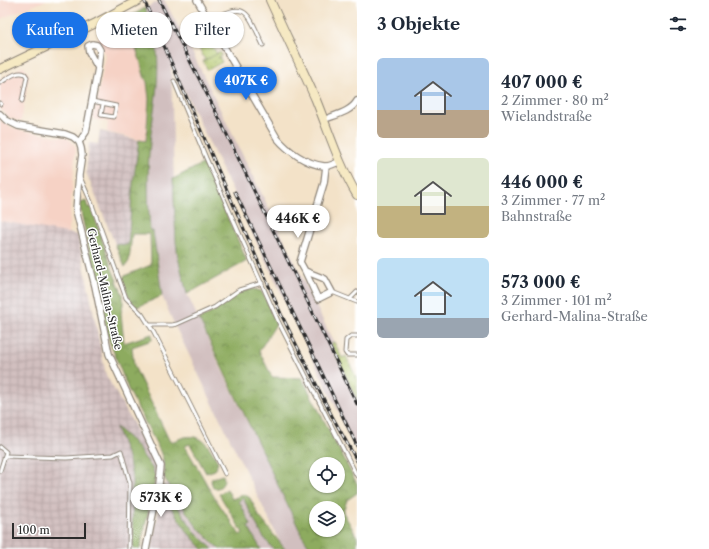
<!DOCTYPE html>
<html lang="de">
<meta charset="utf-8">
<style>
body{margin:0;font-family:"Libre Caslon Text",serif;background:#f2f2f3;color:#1f2937;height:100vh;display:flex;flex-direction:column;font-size:15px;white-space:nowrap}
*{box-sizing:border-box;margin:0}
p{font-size:13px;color:#747a83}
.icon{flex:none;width:22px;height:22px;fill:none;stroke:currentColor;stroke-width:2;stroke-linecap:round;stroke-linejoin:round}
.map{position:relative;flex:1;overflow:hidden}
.sheet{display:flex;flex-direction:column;background:#fff;width:352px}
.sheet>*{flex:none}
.top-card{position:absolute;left:12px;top:12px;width:285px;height:36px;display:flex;gap:8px}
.tools{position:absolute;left:309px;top:457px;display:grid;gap:8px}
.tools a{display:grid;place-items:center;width:36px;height:36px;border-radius:50%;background:#fff;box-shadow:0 1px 3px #0004;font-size:20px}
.scale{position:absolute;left:12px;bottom:10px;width:74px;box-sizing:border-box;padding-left:4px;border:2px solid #2b2b2b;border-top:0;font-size:11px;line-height:14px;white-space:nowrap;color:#2b2b2b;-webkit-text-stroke:3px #fff;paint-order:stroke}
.price{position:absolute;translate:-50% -34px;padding:0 9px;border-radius:14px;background:#fff;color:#222;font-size:13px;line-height:26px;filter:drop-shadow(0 1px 2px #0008)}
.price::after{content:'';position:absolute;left:50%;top:24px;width:12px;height:9px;margin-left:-6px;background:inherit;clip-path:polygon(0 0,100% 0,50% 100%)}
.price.selected{background:#1a73e8;color:#fff}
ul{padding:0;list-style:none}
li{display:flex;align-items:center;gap:12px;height:100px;padding:0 20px}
li span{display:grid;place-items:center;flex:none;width:112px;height:80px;border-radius:6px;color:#555}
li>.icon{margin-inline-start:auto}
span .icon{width:48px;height:48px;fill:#fffc;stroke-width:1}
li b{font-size:17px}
h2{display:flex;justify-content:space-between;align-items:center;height:48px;padding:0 20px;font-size:17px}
.chip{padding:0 14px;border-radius:18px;background:#fff;box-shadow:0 1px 3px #0004;font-size:14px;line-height:36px}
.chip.selected{background:#1a73e8;color:#fff}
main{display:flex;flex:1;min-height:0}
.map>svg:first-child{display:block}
.built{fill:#f6d2c5}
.industrial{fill:url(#industrial-grid)}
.railway{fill:#d1bfbf}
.green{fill:url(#green-dots);stroke:#6e784a}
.forest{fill:url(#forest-crowns);stroke:#5c6b44;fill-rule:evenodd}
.pitch{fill:#b2c66a;stroke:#6e784a}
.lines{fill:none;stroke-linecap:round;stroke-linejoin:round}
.service-casing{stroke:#8f867a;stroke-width:5}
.minor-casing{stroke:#8f867a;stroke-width:8}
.secondary-casing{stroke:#8f867a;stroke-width:10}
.service{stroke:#fff;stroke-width:3}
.minor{stroke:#fff;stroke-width:5.5}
.secondary{stroke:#f6e9c3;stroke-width:8}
.rail-casing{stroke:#2b2b2b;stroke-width:3}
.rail{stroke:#fff;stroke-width:1.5;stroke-dasharray:4.5;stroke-linecap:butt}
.labels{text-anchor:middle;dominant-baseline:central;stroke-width:3;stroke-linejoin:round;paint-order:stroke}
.street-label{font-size:11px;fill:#2b2b2b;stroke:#fff}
</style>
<main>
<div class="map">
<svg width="357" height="549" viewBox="0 0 357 549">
<defs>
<pattern id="industrial-grid" width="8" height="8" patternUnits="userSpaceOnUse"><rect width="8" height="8" fill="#d1bfbf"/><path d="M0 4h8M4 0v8" fill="none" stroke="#b4a4a4"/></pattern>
<pattern id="green-dots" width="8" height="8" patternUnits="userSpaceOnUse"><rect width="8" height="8" fill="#b2c66a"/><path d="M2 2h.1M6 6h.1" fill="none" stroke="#99aa5c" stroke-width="1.8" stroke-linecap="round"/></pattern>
<pattern id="forest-crowns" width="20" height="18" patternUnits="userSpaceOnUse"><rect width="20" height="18" fill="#8dab5e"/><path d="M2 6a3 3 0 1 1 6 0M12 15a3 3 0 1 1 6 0" fill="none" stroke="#738b4e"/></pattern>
</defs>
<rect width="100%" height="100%" fill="#fff"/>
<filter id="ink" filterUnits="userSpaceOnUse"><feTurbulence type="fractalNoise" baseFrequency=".025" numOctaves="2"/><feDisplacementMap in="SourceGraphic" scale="8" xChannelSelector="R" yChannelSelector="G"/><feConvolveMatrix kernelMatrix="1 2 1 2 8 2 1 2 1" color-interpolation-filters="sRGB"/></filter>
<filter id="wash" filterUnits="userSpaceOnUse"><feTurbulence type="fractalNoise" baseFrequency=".012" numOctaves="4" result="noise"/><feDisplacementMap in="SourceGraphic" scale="16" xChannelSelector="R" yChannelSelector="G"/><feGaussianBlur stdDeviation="0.9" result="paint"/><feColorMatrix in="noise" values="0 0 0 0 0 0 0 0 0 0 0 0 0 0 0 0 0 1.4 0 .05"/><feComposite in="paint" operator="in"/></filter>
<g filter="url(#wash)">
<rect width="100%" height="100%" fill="#f3e2c8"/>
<g class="built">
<polygon points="0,0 47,0 0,19"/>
<polygon points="124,20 127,23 140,60 144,76 147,82 149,99 146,141 107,132 108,122 93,119 106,55 97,44 100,32"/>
<polygon points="24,66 29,75 21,122 8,117 0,108 0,79"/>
<polygon points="0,120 11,127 19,130 67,138 71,141 76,147 68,234 0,221"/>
</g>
<g class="industrial">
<polygon points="100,131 139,140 133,184 128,245 115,244 86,172 89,143 98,144"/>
<polygon points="0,221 78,235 106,375 156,464 155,474 141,549 0,549"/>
<polygon points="162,494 189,534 203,549 151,549"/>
</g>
<g class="railway">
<polygon points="162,0 164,0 191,50 277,225 343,362 349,383 357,400 357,451 171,63 175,223 178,257 187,294 220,366 284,498 303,537 311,549 285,549 280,542 175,326 162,296 153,231 150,231 148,187 150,141 157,85 158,55 155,38 145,8"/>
<polygon points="167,482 189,517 205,536 219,549 213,549 202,539 184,518 163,485"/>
<polygon points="244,498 255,522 273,549 261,549 248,527 251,525 239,500"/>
</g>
<g class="green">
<polygon points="220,52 222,55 219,57 222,62 208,70 203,61"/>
<polygon points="334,342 342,358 346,356 357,379 357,400 331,344"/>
</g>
<g class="forest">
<path d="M145,8C167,55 155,94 150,142C147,172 148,201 150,231H153L162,296L137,307L131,302L122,281L124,276L151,265L150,234H132L129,261L125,267L115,244L128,245L133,184L139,140L146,141L149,99L147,82L144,76L140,60L127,23L124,20Z"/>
<polygon points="204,163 247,261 187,294 178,257 176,242 173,179"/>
<path d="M86,201L88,208L91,206L112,269L123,295V304L121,313L124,343L152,334V340L132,347L134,366L170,442C175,441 180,438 185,437C204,434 210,448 218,462L215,470L206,473L190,444L185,446L213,495L240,535L243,533L219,494L227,489L232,499L244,494L250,498L259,516L285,549H273L262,535L243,498L239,501L251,525L248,527L261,549H219L197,527L171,490L164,477L163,459L160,451L128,389L109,340L79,203Z"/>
<path d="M253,289L261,291L265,297L276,324L259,351L272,377L302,378L357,484V493L347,500L343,512L357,537V549H311L303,537L284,498L199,319C208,315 218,310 226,303C236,294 239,291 253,289ZM316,464H338V486H316ZM316,508H338V530H316Z"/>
<polygon points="116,427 133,442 154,471 153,472 156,476 140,549 133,549 132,477 129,461"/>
<path d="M223,475C226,482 221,490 213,488L211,481L212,478Z"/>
<polygon points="163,485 193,529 213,549 203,549 189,534 162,494"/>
</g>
<polygon class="pitch" points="210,42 217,54 205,60 199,48"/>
</g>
<g filter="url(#ink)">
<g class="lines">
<defs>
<g id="service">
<path d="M209,21C247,0 247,11 263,45"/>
<polyline points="174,81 206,158 279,323 357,476"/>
<path d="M0,83C7,79 17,70 25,74L27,77L22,101"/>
<polyline points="92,101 116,106 114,117 101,115 103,104"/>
<polyline points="0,103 1,104"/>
<polyline points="80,177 91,202 126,298 142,314 154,333 225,474"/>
<polyline points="332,292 357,302"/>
<polyline points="350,299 357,292"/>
<polyline points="149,325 172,325 177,324 215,307 239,290 262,283"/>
<polyline points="357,336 351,336 346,340 345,352 347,355 357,355"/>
<polyline points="0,447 6,452 0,471"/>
<polyline points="5,456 66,458 113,455 121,451 130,483 129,549"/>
</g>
<g id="minor">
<path d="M197,0L277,138C288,151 306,164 324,166C329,167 335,163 339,162"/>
<polyline points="0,114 6,120 18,126 65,134 73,137 79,142 81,148 82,155 79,175 76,210 95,286 109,354 161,466 159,484 146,549"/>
<path d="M323,120C335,115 351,112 357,101"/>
<polyline points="79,142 86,132 98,68 100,50 97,45 92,44 88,46 89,52 98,68"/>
<polyline points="305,271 318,299 332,292 325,279 305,271 300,262 324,183 326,166"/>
</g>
<g id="secondary">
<path d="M270,0C285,33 301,66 316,100C329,132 339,165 357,195"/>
<polyline points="0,69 96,23 139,0"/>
</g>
</defs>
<use href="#service" class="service-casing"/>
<use href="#minor" class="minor-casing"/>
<use href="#secondary" class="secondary-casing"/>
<use href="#service" class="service"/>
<use href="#minor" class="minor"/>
<use href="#secondary" class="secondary"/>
<defs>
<g id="rail">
<polyline points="144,0 282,316 332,416 357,461"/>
<polyline points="159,0 216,112 357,404"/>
<polyline points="235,192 357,446"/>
</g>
</defs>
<use href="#rail" class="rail-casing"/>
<use href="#rail" class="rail"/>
</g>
</g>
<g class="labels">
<g class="street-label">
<text transform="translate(105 289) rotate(77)">Gerhard-Malina-Straße</text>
</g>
</g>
</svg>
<div class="tools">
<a><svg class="icon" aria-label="locate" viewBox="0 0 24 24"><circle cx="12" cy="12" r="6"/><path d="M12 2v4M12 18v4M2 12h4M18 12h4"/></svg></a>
<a><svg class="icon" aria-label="layers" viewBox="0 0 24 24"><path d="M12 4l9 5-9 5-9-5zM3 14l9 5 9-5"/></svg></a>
</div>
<div class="scale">100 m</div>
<b class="price selected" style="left:246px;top:101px">407K €</b>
<b class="price" style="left:298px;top:239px">446K €</b>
<b class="price" style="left:161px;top:518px">573K €</b>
<div class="top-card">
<a class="chip selected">Kaufen</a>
<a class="chip">Mieten</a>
<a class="chip">Filter</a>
</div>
</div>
<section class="sheet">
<h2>3 Objekte<svg class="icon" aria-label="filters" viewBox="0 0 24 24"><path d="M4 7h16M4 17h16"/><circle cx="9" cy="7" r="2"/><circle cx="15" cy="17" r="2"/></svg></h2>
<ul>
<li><span style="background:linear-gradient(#a9c7e8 65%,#b9a48a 0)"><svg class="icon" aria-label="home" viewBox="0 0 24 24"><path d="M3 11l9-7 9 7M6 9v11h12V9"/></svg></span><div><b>407 000 €</b><p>2 Zimmer · 80 m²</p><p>Wielandstraße</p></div></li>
<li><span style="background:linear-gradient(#dfe7d0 60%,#c2b280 0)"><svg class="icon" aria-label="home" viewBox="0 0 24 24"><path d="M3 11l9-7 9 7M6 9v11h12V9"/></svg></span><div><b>446 000 €</b><p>3 Zimmer · 77 m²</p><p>Bahnstraße</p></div></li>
<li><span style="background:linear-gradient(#bfe0f5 75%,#9aa5b1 0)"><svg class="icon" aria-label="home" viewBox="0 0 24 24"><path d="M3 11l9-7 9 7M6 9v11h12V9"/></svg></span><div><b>573 000 €</b><p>3 Zimmer · 101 m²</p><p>Gerhard-Malina-Straße</p></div></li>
</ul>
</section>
</main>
